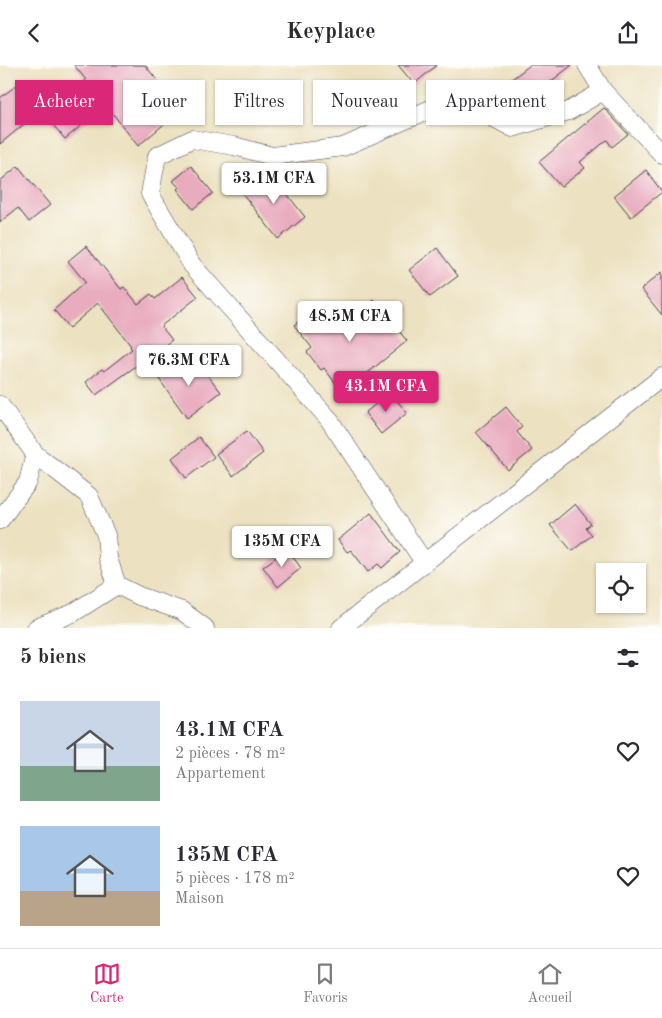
<!DOCTYPE html>
<html lang="fr">
<meta charset="utf-8">
<style>
body{margin:0;font-family:"Old Standard TT",serif;background:#f2f2f3;color:#2b2b33;height:100vh;display:flex;flex-direction:column;font-size:19px;white-space:nowrap}
*{box-sizing:border-box;margin:0}
p{font-size:16px;color:#7c7c81}
.icon{flex:none;width:28px;height:28px;fill:none;stroke:currentColor;stroke-width:2;stroke-linecap:round;stroke-linejoin:round}
.map{position:relative;height:563px;overflow:hidden}
.panel{display:flex;flex-direction:column;background:#fff;flex:1}
.panel>*{flex:none}
.hud{position:absolute;left:15px;top:15px;width:632px;height:45px;display:flex;gap:10px}
.buttons{position:absolute;left:596px;top:498px;display:grid;gap:10px}
.buttons a{display:grid;place-items:center;width:50px;height:50px;border-radius:0px;background:#fff;box-shadow:0 1px 4px #0004;font-size:25px}
.price{position:absolute;translate:-50% -42px;padding:0 11px;border-radius:5px;background:#fff;color:#222;font-size:16px;line-height:32px;filter:drop-shadow(0 1px 2px #0008)}
.price::after{content:'';position:absolute;left:50%;top:30px;width:15px;height:11px;margin-left:-8px;background:inherit;clip-path:polygon(0 0,100% 0,50% 100%)}
.price.on{background:#db2777;color:#fff}
ul{padding:0;list-style:none}
li{display:flex;align-items:center;gap:15px;height:125px;padding:0 20px}
li span{display:grid;place-items:center;flex:none;width:140px;height:100px;border-radius:0px;color:#555}
li>.icon{margin-inline-start:auto}
span .icon{width:60px;height:60px;fill:#fffc;stroke-width:1}
li b{font-size:21px}
h2{display:flex;justify-content:space-between;align-items:center;height:60px;padding:0 20px;font-size:21px}
.tag{padding:0 18px;border-radius:0px;background:#fff;box-shadow:0 1px 4px #0004;font-size:18px;line-height:45px}
.tag.on{background:#db2777;color:#fff}
header{display:flex;justify-content:space-between;align-items:center;height:65px;padding:0 20px;background:#fff;font-size:22px;font-weight:700}
.menu{display:flex;justify-content:space-around;align-items:center;height:70px;border-top:1px solid #e1e1e2;background:#fff;font-size:14px;color:#7c7c81}
.menu a{display:grid;justify-items:center;gap:2px}
.menu .on{color:#db2777}
.map>svg:first-child{display:block}
.building{fill:#e9acbf}
.lines{fill:none;stroke-linecap:round;stroke-linejoin:round}
.street-casing{stroke:#403f4f;stroke-width:19}
.street{stroke:#fff;stroke-width:18}
</style>
<header><svg class="icon" aria-label="back" viewBox="0 0 24 24"><path d="M15 5l-7 7 7 7"/></svg>Keyplace<svg class="icon" aria-label="share" viewBox="0 0 24 24"><path d="M12 15V3M7 8l5-5 5 5M5 13v7h14v-7"/></svg></header>
<div class="map">
<svg width="662" height="563" viewBox="0 0 662 563">
<rect width="100%" height="100%" fill="#fdfcf7"/>
<filter id="ink" filterUnits="userSpaceOnUse"><feTurbulence type="fractalNoise" baseFrequency=".02" numOctaves="2"/><feDisplacementMap in="SourceGraphic" scale="10" xChannelSelector="R" yChannelSelector="G"/><feConvolveMatrix kernelMatrix="1 2 1 2 8 2 1 2 1" color-interpolation-filters="sRGB"/></filter>
<filter id="wash" filterUnits="userSpaceOnUse"><feTurbulence type="fractalNoise" baseFrequency=".0096" numOctaves="4" result="noise"/><feDisplacementMap in="SourceGraphic" scale="20" xChannelSelector="R" yChannelSelector="G"/><feGaussianBlur stdDeviation="1.12" result="paint"/><feColorMatrix in="noise" values="0 0 0 0 0 0 0 0 0 0 0 0 0 0 0 0 0 1.4 0 .05"/><feComposite in="paint" operator="in"/></filter>
<g filter="url(#wash)">
<rect width="100%" height="100%" fill="#ece1c0"/>
<g id="blocks">
<g class="building">
<polygon points="74,0 145,0 181,45 138,81 106,40 65,74 44,49 86,15"/>
<polygon points="398,0 437,0 414,19"/>
<polygon points="530,0 572,0 509,49 498,43 489,32"/>
<polygon points="18,19 40,46 0,79 0,33"/>
<polygon points="604,43 628,69 612,82 607,75 580,97 585,103 561,122 539,97"/>
<polygon points="18,101 50,140 29,157 18,143 0,157 0,116"/>
<polygon points="191,101 213,128 193,144 177,124 179,122 173,116"/>
<polygon points="646,105 662,127 631,152 614,131"/>
<polygon points="269,106 305,152 278,174 242,128"/>
<polygon points="86,181 121,224 124,222 138,239 151,229 155,234 182,212 198,232 161,261 172,275 96,330 86,317 102,304 104,306 132,284 130,282 131,281 98,238 69,263 54,245 85,217 68,196"/>
<polygon points="437,183 458,211 430,232 409,205"/>
<polygon points="662,207 662,250 641,224"/>
<polygon points="374,235 407,276 343,328 324,303 321,305 307,287 312,283 294,260 319,240 337,264"/>
<polygon points="185,292 194,303 199,299 221,327 187,353 159,314"/>
<polygon points="390,327 407,348 381,369 365,348"/>
<polygon points="506,342 522,362 517,367 532,385 508,405 476,367"/>
<polygon points="247,366 263,388 233,411 216,389"/>
<polygon points="199,372 214,392 186,413 172,393"/>
<polygon points="575,439 591,459 586,463 592,470 572,486 550,460"/>
<polygon points="371,448 400,487 382,503 378,499 368,507 351,485 347,487 338,475"/>
<polygon points="287,484 301,503 278,522 263,502"/>
</g>
</g>
</g>
<g filter="url(#ink)">
<use href="#blocks" fill-opacity="0" stroke="#403f4f" stroke-width="1"/>
<g class="lines">
<defs>
<g id="street">
<polyline points="587,0 603,26 662,89"/>
<polyline points="0,340 35,389 28,417 0,455"/>
<polyline points="35,389 89,431 106,470 108,493 117,520 139,531 182,546 205,563"/>
<polyline points="424,497 328,353 192,200 150,129 157,91 192,74 234,81 272,91 343,82 435,42 466,38 513,63 569,46 603,26"/>
<polyline points="36,563 73,548 117,520"/>
<polyline points="341,563 662,312"/>
</g>
</defs>
<use href="#street" class="street-casing"/>
<use href="#street" class="street"/>
</g>
</g>
</svg>
<div class="buttons">
<a><svg class="icon" aria-label="locate" viewBox="0 0 24 24"><circle cx="12" cy="12" r="6"/><path d="M12 2v4M12 18v4M2 12h4M18 12h4"/></svg></a>
</div>
<b class="price" style="left:274px;top:140px">53.1M CFA</b>
<b class="price" style="left:350px;top:278px">48.5M CFA</b>
<b class="price" style="left:189px;top:322px">76.3M CFA</b>
<b class="price on" style="left:386px;top:348px">43.1M CFA</b>
<b class="price" style="left:282px;top:503px">135M CFA</b>
<div class="hud">
<a class="tag on">Acheter</a>
<a class="tag">Louer</a>
<a class="tag">Filtres</a>
<a class="tag">Nouveau</a>
<a class="tag">Appartement</a>
</div>
</div>
<section class="panel">
<h2>5 biens<svg class="icon" aria-label="filters" viewBox="0 0 24 24"><path d="M4 7h16M4 17h16"/><circle cx="9" cy="7" r="2"/><circle cx="15" cy="17" r="2"/></svg></h2>
<ul>
<li><span style="background:linear-gradient(#c9d6e8 65%,#7fa58c 0)"><svg class="icon" aria-label="home" viewBox="0 0 24 24"><path d="M3 11l9-7 9 7M6 9v11h12V9"/></svg></span><div><b>43.1M CFA</b><p>2 pièces · 78 m²</p><p>Appartement</p></div><svg class="icon" aria-label="heart" viewBox="0 0 24 24"><path d="M12 20l-8-8c-3-5 5-10 8-4 3-6 11-1 8 4z"/></svg></li>
<li><span style="background:linear-gradient(#a9c7e8 65%,#b9a48a 0)"><svg class="icon" aria-label="home" viewBox="0 0 24 24"><path d="M3 11l9-7 9 7M6 9v11h12V9"/></svg></span><div><b>135M CFA</b><p>5 pièces · 178 m²</p><p>Maison</p></div><svg class="icon" aria-label="heart" viewBox="0 0 24 24"><path d="M12 20l-8-8c-3-5 5-10 8-4 3-6 11-1 8 4z"/></svg></li>
</ul>
</section>
<nav class="menu">
<a class="on"><svg class="icon" aria-label="map" viewBox="0 0 24 24"><path d="M3 6l6-2 6 2 6-2v14l-6 2-6-2-6 2zM9 4v14M15 6v14"/></svg>Carte</a>
<a><svg class="icon" aria-label="saved" viewBox="0 0 24 24"><path d="M7 4h10v16l-5-4-5 4z"/></svg>Favoris</a>
<a><svg class="icon" aria-label="home" viewBox="0 0 24 24"><path d="M3 11l9-7 9 7M6 9v11h12V9"/></svg>Accueil</a>
</nav>
